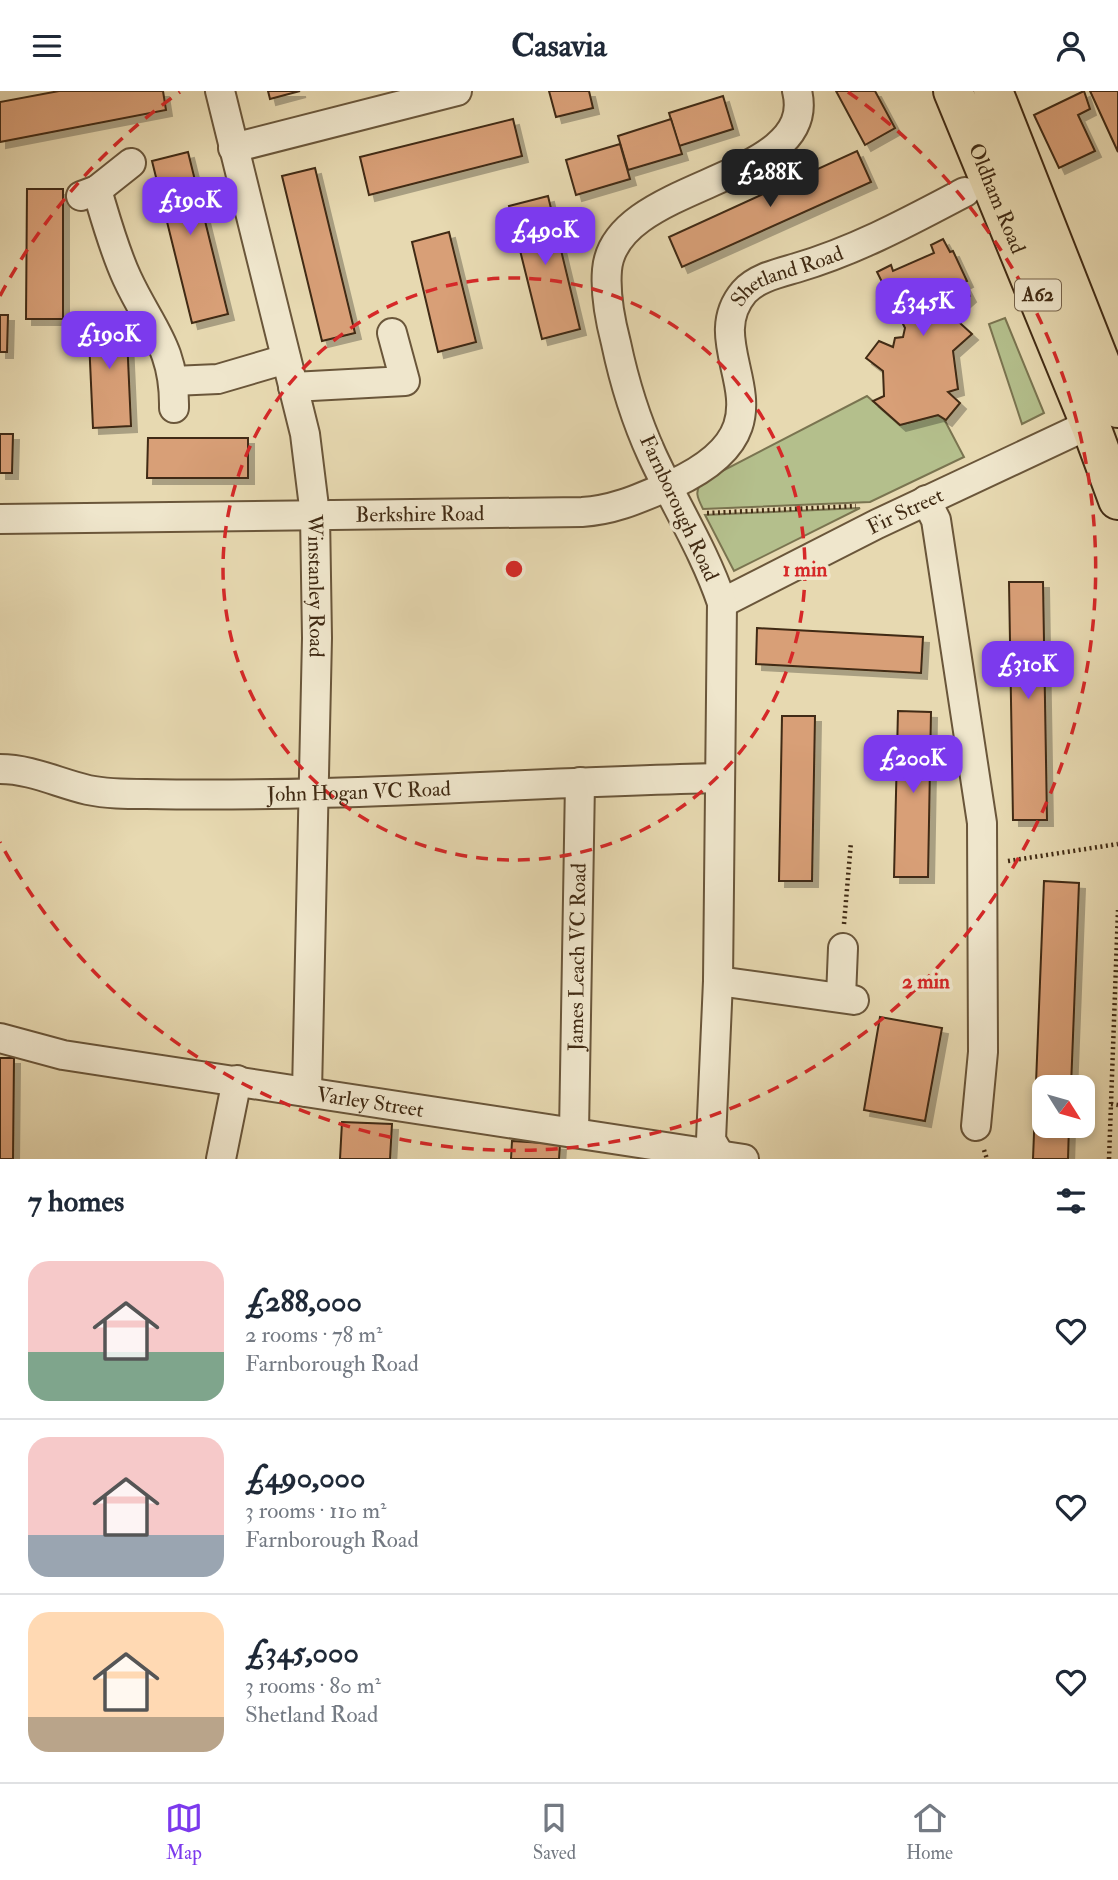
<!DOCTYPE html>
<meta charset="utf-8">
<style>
body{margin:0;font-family:"IM FELL Double Pica",serif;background:#f6f6f7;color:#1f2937;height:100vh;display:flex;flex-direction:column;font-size:26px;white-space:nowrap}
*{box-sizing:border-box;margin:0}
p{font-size:23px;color:#747a83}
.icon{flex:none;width:38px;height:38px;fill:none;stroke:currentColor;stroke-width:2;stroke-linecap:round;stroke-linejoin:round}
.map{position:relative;height:1068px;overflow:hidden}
.sheet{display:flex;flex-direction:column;background:#fff;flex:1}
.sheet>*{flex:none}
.needle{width:46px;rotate:127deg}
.fabs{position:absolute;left:1032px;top:984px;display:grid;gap:14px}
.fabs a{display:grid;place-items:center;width:63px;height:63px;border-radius:14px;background:#fff;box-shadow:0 4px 10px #0003;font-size:35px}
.price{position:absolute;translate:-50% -60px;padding:0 16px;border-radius:14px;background:#7c3aed;color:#fff;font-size:23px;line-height:46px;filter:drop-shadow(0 2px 4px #0008)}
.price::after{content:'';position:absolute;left:50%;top:42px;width:21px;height:16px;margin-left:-10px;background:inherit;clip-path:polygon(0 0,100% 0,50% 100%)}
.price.selected{background:#222;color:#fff}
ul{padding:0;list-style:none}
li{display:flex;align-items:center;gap:21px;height:175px;padding:0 28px}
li+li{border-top:2px solid #e0e1e3}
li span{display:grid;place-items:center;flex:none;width:196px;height:140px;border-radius:21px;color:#555}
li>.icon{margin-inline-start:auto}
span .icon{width:84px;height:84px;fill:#fffc;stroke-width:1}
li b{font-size:30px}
h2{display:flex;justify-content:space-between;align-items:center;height:84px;padding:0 28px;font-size:30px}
header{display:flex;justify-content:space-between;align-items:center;height:91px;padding:0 28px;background:#fff;font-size:32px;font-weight:700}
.tab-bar{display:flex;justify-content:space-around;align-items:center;height:98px;border-top:2px solid #e0e1e3;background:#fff;font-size:19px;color:#747a83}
.tab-bar a{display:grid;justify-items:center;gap:4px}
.tab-bar .selected{color:#7c3aed}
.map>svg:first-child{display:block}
.green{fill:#b4bf8c;stroke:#7a7450;stroke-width:2}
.building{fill:#d89f77;stroke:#402a13;stroke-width:2;filter:url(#shadow)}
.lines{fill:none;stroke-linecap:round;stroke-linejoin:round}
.minor-casing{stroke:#6a563a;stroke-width:32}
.highway-casing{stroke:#402a13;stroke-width:42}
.path{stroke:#402a13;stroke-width:4.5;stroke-dasharray:2 3.5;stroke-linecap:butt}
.minor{stroke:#efe6cc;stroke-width:28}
.highway{stroke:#e7d9b1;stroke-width:38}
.ring{fill:none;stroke:#d62828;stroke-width:3.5;stroke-dasharray:12 9}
.labels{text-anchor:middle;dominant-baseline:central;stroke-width:7;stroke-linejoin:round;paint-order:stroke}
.shield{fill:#efe6cc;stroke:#74624a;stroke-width:2}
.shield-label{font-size:19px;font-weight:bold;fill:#402a13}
.street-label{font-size:21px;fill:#402a13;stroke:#efe6cc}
.centre{fill:#d62828;stroke:#efe6cc;stroke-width:3.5}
.ring-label{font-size:21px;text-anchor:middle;font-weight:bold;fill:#d62828;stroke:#efe6cc;stroke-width:7;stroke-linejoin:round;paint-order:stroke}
</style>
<header><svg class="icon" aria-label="menu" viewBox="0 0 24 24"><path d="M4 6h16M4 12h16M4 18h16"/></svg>Casavia<svg class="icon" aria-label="person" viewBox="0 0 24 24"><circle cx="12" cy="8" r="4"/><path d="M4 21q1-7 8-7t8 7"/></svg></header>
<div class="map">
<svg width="1118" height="1068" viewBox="0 0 1118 1068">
<defs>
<filter id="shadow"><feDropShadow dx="6" dy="6" stdDeviation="0" flood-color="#0004"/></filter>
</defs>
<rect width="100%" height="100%" fill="#e7d9b1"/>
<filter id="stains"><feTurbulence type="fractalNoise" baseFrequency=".00286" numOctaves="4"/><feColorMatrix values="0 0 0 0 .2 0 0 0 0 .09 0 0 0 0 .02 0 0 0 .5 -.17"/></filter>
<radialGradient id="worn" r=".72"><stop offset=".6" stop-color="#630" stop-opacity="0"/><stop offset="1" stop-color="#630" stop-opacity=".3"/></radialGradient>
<g class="green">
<polygon points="1005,227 1044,322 1022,333 989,233"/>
<path d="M867,305L900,334L938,324L944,328L964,366L870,411L703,418C697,406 694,400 703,390Z"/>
<polygon points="860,417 734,480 705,424"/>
</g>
<g class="building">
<polygon points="59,0 163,0 166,19 0,51 0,11"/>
<polygon points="268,0 300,0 270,8"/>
<polygon points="549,0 589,0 593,17 556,26"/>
<polygon points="836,0 875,0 895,37 865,54"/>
<polygon points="1084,0 1090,18 1078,24 1095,60 1059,77 1034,24"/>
<polygon points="1090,0 1118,0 1118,61"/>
<polygon points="723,5 733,38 679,55 669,22"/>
<polygon points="513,28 522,65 369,104 360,66"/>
<polygon points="671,28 682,63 628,79 618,45"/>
<polygon points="620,53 630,88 576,104 566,69"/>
<polygon points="857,60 871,91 682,176 669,146"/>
<polygon points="188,61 228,223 192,232 152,70"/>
<polygon points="315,77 355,242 322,250 282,85"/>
<polygon points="27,98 63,98 63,228 26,228"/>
<polygon points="548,105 580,238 542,248 509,115"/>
<polygon points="449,141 476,251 438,261 412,151"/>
<polygon points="943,148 950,161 953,160 967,190 963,192 970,205 950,223 972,243 953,260 958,298 948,301 960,312 946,329 938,324 900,334 873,310 884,305 883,280 866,267 879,250 893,256 895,247 903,246 905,237 877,181 891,174 893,180 934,162 931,154"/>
<polygon points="0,224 8,224 7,261 0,261"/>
<polygon points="126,224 131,335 93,337 88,226"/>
<polygon points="0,343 13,343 12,382 0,382"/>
<polygon points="148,347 248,347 248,387 147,387"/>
<polygon points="1009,491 1043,491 1047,729 1013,729"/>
<polygon points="757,537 923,546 921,582 756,573"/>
<polygon points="898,620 931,621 928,786 894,786"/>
<polygon points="782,625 815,625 812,790 779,790"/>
<polygon points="1044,790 1079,792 1071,996 1045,996 1045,1034 1069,1034 1068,1068 1033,1068"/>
<polygon points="880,926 942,937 925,1030 864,1019"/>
<polygon points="0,967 14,967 13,1068 0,1068"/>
<polygon points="342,1031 392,1033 390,1068 340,1068"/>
<polygon points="512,1050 560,1053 559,1068 511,1068"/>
</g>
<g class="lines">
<defs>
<g id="minor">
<path id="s1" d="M220,0L305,343L315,424L317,547L307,1001"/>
<polyline points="233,57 457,0"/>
<path d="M97,99C106,129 114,159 127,187C150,237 175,256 174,317"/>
<polyline points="81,105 97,99 131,72"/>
<polyline points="173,290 218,288 286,268"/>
<polyline points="293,296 405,290 392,242"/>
<polyline points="926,409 936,429 982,732 983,961 976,1035"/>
<path id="s2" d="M0,428L582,421C616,419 642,406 673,393C807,331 693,261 744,201C756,187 779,182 796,177C857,159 910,130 965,101"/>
<path id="s3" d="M722,512L877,433L1090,333"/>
<path id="s4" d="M0,678C31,678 58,692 88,699C107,703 126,703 146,703C337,707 528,691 720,687"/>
<polyline points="718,890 854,909"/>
<polyline points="841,906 843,857"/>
<path id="s5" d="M0,947L63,964L744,1068"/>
<path id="s6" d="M574,1041L580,691"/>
<polyline points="221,1068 237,989"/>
<path d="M722,1068L711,1049L718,890L722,512C704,459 675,414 652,364C636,329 624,290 616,252C610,229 605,203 607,179C614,88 820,93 797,0"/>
</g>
<g id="highway">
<path id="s7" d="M953,0L1090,333L1118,409"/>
<polyline points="993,0 1118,317"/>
</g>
</defs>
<use href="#minor" class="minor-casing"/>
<use href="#highway" class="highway-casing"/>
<g class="path">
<polyline points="707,422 856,415"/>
<polyline points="1008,770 1118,753"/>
<polyline points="844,833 851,751"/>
<polyline points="1111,1013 1118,1014"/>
<polyline points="984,1059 987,1068"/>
<polyline points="1109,1068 1118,819"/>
</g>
<use href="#minor" class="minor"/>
<use href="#highway" class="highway"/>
</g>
<g class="ring">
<circle cx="514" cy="478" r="291"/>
<path d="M0 205A582 582 0 0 1 180 1M848 1A582 582 0 1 1 0 751"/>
</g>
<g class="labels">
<rect class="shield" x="1015" y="188.5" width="46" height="31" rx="5"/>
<g class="shield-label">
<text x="1038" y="204">A62</text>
</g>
<g class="street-label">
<text stroke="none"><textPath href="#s7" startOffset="116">Oldham Road</textPath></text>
<text stroke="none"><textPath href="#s2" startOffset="952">Shetland Road</textPath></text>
<text transform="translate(679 417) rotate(65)">Farnborough Road</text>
<text stroke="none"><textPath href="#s3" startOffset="205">Fir Street</textPath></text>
<text stroke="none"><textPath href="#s2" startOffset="420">Berkshire Road</textPath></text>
<text stroke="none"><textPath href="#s1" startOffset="506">Winstanley Road</textPath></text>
<text stroke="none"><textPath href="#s4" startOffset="362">John Hogan VC Road</textPath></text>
<text stroke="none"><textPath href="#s6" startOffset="175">James Leach VC Road</textPath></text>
<text stroke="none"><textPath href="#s5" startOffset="376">Varley Street</textPath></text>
</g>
</g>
<circle cx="514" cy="478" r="10" class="centre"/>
<g class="ring-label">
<text x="805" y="485">1 min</text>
<text x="926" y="897">2 min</text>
</g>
<rect width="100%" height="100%" filter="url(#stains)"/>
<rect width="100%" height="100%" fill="url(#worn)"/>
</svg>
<div class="fabs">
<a><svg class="needle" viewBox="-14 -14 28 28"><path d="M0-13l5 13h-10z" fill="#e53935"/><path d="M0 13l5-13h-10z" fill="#747a83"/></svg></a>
</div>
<b class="price selected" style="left:770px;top:118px">£288K</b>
<b class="price" style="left:190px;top:146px">£190K</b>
<b class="price" style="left:545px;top:176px">£490K</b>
<b class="price" style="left:923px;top:247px">£345K</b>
<b class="price" style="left:109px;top:280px">£190K</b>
<b class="price" style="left:1028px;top:610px">£310K</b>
<b class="price" style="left:913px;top:704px">£200K</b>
</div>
<section class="sheet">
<h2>7 homes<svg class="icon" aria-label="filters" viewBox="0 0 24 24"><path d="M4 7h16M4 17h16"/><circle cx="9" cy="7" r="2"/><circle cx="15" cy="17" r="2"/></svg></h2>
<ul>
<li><span style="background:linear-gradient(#f6c9c9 65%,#7fa58c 0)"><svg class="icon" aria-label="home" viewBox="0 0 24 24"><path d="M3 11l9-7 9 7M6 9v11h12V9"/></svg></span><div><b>£288,000</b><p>2 rooms · 78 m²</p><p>Farnborough Road</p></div><svg class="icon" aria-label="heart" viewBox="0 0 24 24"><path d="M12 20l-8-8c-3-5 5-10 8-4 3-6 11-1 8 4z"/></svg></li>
<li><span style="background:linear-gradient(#f6c9c9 70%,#9aa5b1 0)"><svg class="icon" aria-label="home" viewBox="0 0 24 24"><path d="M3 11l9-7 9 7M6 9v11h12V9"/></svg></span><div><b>£490,000</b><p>3 rooms · 110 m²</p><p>Farnborough Road</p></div><svg class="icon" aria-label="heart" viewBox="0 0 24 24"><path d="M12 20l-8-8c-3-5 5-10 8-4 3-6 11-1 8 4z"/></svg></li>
<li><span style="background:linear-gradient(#ffd9b3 75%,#b9a48a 0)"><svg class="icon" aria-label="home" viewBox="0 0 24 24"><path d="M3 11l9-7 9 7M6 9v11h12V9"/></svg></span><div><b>£345,000</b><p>3 rooms · 80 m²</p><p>Shetland Road</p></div><svg class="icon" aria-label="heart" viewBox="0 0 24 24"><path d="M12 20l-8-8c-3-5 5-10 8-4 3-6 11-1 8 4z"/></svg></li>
</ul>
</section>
<nav class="tab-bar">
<a class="selected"><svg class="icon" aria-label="map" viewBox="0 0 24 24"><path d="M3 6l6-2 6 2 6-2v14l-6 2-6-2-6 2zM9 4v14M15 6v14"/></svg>Map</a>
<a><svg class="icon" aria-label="saved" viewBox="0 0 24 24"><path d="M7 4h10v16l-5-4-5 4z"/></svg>Saved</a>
<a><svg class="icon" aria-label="home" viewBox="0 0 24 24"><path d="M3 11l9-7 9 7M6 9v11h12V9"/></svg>Home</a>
</nav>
